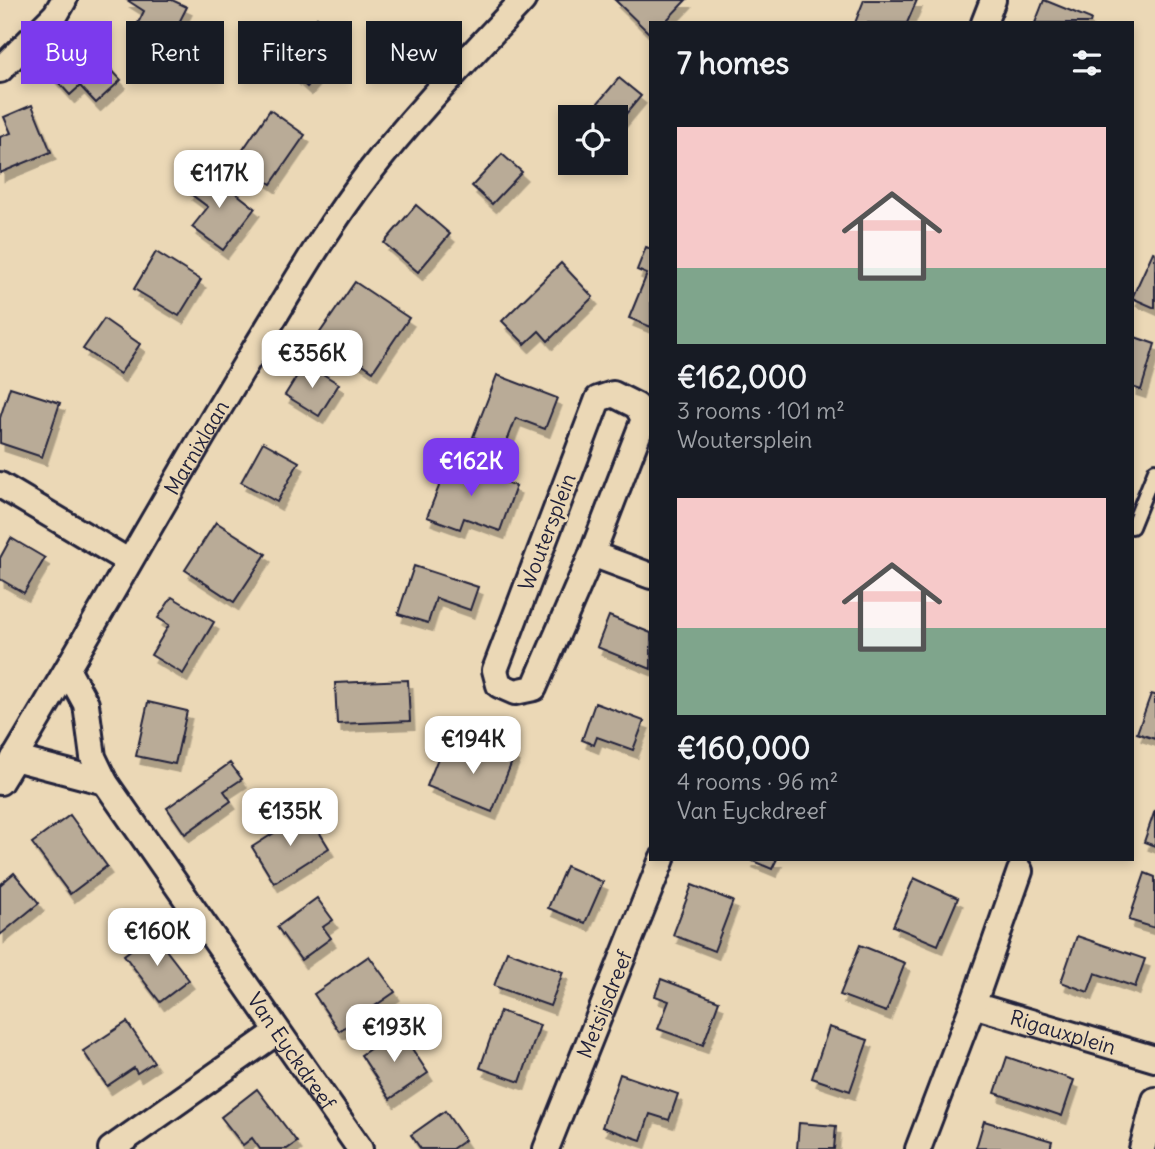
<!DOCTYPE html>
<meta charset="utf-8">
<style>
body{margin:0;font-family:Delius,sans-serif;background:#242831;color:#f1f3f6;height:100vh;display:flex;flex-direction:column;font-size:26px;white-space:nowrap}
*{box-sizing:border-box;margin:0}
p{font-size:23px;color:#9ea1a6}
.icon{flex:none;width:38px;height:38px;fill:none;stroke:currentColor;stroke-width:2;stroke-linecap:round;stroke-linejoin:round}
.map{position:relative;flex:1;overflow:hidden}
.side{position:absolute;left:649px;top:21px;width:485px;height:840px;display:flex;flex-direction:column;background:#171b24;border-radius:0px;box-shadow:0 4px 10px #0003}
.side>*{flex:none}
.banner{position:absolute;left:21px;top:21px;width:523px;height:63px;display:flex;gap:14px}
.buttons{position:absolute;left:558px;top:105px;display:grid;gap:14px}
.buttons a{display:grid;place-items:center;width:70px;height:70px;border-radius:0px;background:#171b24;box-shadow:0 4px 10px #0003;font-size:35px}
.price{position:absolute;translate:-50% -60px;padding:0 16px;border-radius:14px;background:#fff;color:#222;font-size:23px;line-height:46px;filter:drop-shadow(0 2px 4px #0008)}
.price::after{content:'';position:absolute;left:50%;top:42px;width:21px;height:16px;margin-left:-10px;background:inherit;clip-path:polygon(0 0,100% 0,50% 100%)}
.price.selected{background:#7c3aed;color:#fff}
ul{padding:0;list-style:none}
li{display:grid;align-content:center;gap:14px;height:371px;padding:0 28px}
li span{display:grid;place-items:center;height:217px;border-radius:0px;color:#555}
li>.icon{margin-inline-start:auto}
span .icon{width:126px;height:126px;fill:#fffc;stroke-width:1}
li b{font-size:30px}
h2{display:flex;justify-content:space-between;align-items:center;height:84px;padding:0 28px;font-size:30px}
.pill{padding:0 24px;border-radius:0px;background:#171b24;box-shadow:0 4px 10px #0003;font-size:24px;line-height:63px}
.pill.selected{background:#7c3aed;color:#fff}
.map>svg:first-child{display:block}
.building{fill:#b9ab97;stroke:#22223b;stroke-width:2;filter:url(#shadow)}
.lines{fill:none;stroke-linecap:round;stroke-linejoin:round}
.lane-casing{stroke:#22223b;stroke-width:18}
.street-casing{stroke:#22223b;stroke-width:30}
.lane{stroke:#ebd8b6;stroke-width:12}
.street{stroke:#ebd8b6;stroke-width:24}
.labels{text-anchor:middle;dominant-baseline:central;stroke-width:6;stroke-linejoin:round;paint-order:stroke}
.street-label{font-size:21px;fill:#22223b;stroke:#ebd8b6}
</style>
<div class="map">
<svg width="1155" height="1149" viewBox="0 0 1155 1149">
<defs>
<filter id="shadow"><feDropShadow dx="4.5" dy="8" stdDeviation="0" flood-color="#0004"/></filter>
</defs>
<rect width="100%" height="100%" fill="#ebd8b6"/>
<filter id="ink" filterUnits="userSpaceOnUse"><feTurbulence type="fractalNoise" baseFrequency=".0143" numOctaves="2"/><feDisplacementMap in="SourceGraphic" scale="14" xChannelSelector="R" yChannelSelector="G"/><feConvolveMatrix kernelMatrix="1 2 1 2 8 2 1 2 1" color-interpolation-filters="sRGB"/></filter>
<g filter="url(#ink)">
<g class="building">
<polygon points="127,0 172,0 187,7 164,52 132,35 144,11"/>
<polygon points="615,0 686,0 664,23 651,23 651,35"/>
<polygon points="864,0 917,0 907,23 855,23"/>
<polygon points="1044,0 1091,19 1090,23 1035,23"/>
<polygon points="317,18 346,44 307,87 278,61"/>
<polygon points="84,40 121,80 96,103 80,86 70,95 49,72"/>
<polygon points="619,78 641,96 616,126 616,117 586,117"/>
<polygon points="32,105 51,152 0,173 0,137 11,133 4,117"/>
<polygon points="270,110 305,135 271,184 236,160"/>
<polygon points="502,154 522,172 492,204 472,186"/>
<polygon points="205,169 255,208 223,250 192,227 208,207 188,192"/>
<polygon points="416,205 450,234 418,272 384,243"/>
<polygon points="646,247 651,249 651,327 629,318 647,274 637,270"/>
<polygon points="156,252 201,280 179,316 134,289"/>
<polygon points="1153,252 1155,253 1155,308 1132,298"/>
<polygon points="561,263 593,297 548,341 539,331 525,344 502,321"/>
<polygon points="355,282 409,318 373,371 319,334"/>
<polygon points="104,319 140,344 120,374 83,349"/>
<polygon points="1132,336 1155,344 1141,390 1132,387"/>
<polygon points="305,363 339,384 319,416 285,395"/>
<polygon points="497,375 557,398 545,429 516,418 504,449 473,437"/>
<polygon points="10,387 60,403 42,457 0,443 0,418"/>
<polygon points="263,442 299,462 277,502 241,482"/>
<polygon points="449,461 516,486 500,531 464,518 460,529 427,517"/>
<polygon points="216,522 266,554 234,602 185,570"/>
<polygon points="11,538 45,558 24,593 0,579 0,558"/>
<polygon points="414,566 478,587 470,610 436,598 428,623 398,614"/>
<polygon points="172,597 214,622 183,674 151,655 169,625 158,618"/>
<polygon points="609,616 651,633 651,669 597,647"/>
<polygon points="408,680 410,721 337,724 335,683"/>
<polygon points="1151,694 1155,695 1155,739 1137,733"/>
<polygon points="148,702 187,711 175,764 136,756"/>
<polygon points="595,703 644,721 633,750 597,737 594,745 582,740"/>
<polygon points="485,742 515,754 492,812 427,786 442,748 477,762"/>
<polygon points="230,763 242,779 224,791 231,801 185,834 167,808"/>
<polygon points="1155,810 1155,846 1144,842"/>
<polygon points="307,812 329,848 274,883 252,847"/>
<polygon points="70,815 107,866 70,894 32,843"/>
<polygon points="748,859 777,859 772,869"/>
<polygon points="566,866 603,882 585,923 548,908"/>
<polygon points="14,873 39,903 0,935 0,885"/>
<polygon points="1145,873 1155,877 1155,928 1129,920"/>
<polygon points="914,878 958,898 938,945 893,926"/>
<polygon points="692,885 733,901 714,951 673,935"/>
<polygon points="317,898 333,920 323,927 331,938 301,960 277,927"/>
<polygon points="153,933 189,980 160,1002 124,955"/>
<polygon points="1077,936 1145,959 1135,987 1095,973 1088,992 1061,982"/>
<polygon points="860,945 905,963 886,1012 840,995"/>
<polygon points="507,951 563,972 550,1006 494,986"/>
<polygon points="369,956 395,992 339,1031 314,994"/>
<polygon points="661,979 719,1001 703,1045 658,1029 669,1001 655,996"/>
<polygon points="500,1011 540,1025 520,1082 480,1068"/>
<polygon points="127,1022 154,1062 137,1073 134,1068 107,1086 83,1051"/>
<polygon points="829,1027 868,1040 850,1091 812,1078"/>
<polygon points="399,1029 428,1073 390,1099 361,1055"/>
<polygon points="1007,1057 1074,1080 1062,1116 995,1093"/>
<polygon points="620,1074 678,1094 669,1120 650,1114 641,1140 602,1127"/>
<polygon points="257,1089 297,1142 287,1149 260,1149 252,1138 243,1145 221,1117"/>
<polygon points="445,1111 465,1140 452,1149 421,1149 411,1135"/>
<polygon points="984,1121 1052,1141 1050,1149 976,1148"/>
<polygon points="799,1123 836,1126 834,1149 797,1149"/>
</g>
<g class="lines">
<defs>
<polyline id="lane" points="1132,527 1155,470"/>
<g id="street">
<polyline points="984,23 993,0"/>
<polyline points="0,70 56,14 64,0"/>
<polygon points="613,394 637,406 644,419 592,554 534,688 515,692 499,685 495,670 598,399"/>
<polyline points="0,485 128,561"/>
<polyline points="592,554 651,576"/>
<path id="s1" d="M68,671L86,704L93,757L105,782L360,1149"/>
<polyline points="14,758 105,782"/>
<path id="s2" d="M0,782C87,640 166,494 253,352C290,292 325,230 368,174C415,113 470,57 523,0"/>
<path id="s3" d="M973,1005L1155,1059"/>
<polyline points="111,1149 277,1032"/>
<path id="s4" d="M546,1149L662,859"/>
<polyline points="918,1149 973,1005 1020,871"/>
<polyline points="1142,1149 1155,1100"/>
</g>
</defs>
<use href="#lane" class="lane-casing"/>
<use href="#street" class="street-casing"/>
<use href="#lane" class="lane"/>
<use href="#street" class="street"/>
</g>
</g>
<g class="labels">
<g class="street-label">
<text stroke="none"><textPath href="#s2" startOffset="388">Marnixlaan</textPath></text>
<text transform="translate(547 532) rotate(-69)">Woutersplein</text>
<text stroke="none"><textPath href="#s4" startOffset="156">Metsijsdreef</textPath></text>
<text stroke="none"><textPath href="#s3" startOffset="94">Rigauxplein</textPath></text>
<text stroke="none"><textPath href="#s1" startOffset="446">Van Eyckdreef</textPath></text>
</g>
</g>
</svg>
<div class="buttons">
<a><svg class="icon" aria-label="locate" viewBox="0 0 24 24"><circle cx="12" cy="12" r="6"/><path d="M12 2v4M12 18v4M2 12h4M18 12h4"/></svg></a>
</div>
<b class="price" style="left:219px;top:210px">€117K</b>
<b class="price" style="left:312px;top:390px">€356K</b>
<b class="price selected" style="left:471px;top:498px">€162K</b>
<b class="price" style="left:473px;top:776px">€194K</b>
<b class="price" style="left:290px;top:848px">€135K</b>
<b class="price" style="left:157px;top:968px">€160K</b>
<b class="price" style="left:394px;top:1064px">€193K</b>
<div class="banner">
<a class="pill selected">Buy</a>
<a class="pill">Rent</a>
<a class="pill">Filters</a>
<a class="pill">New</a>
</div>
<section class="side">
<h2>7 homes<svg class="icon" aria-label="filters" viewBox="0 0 24 24"><path d="M4 7h16M4 17h16"/><circle cx="9" cy="7" r="2"/><circle cx="15" cy="17" r="2"/></svg></h2>
<ul>
<li><span style="background:linear-gradient(#f6c9c9 65%,#7fa58c 0)"><svg class="icon" aria-label="home" viewBox="0 0 24 24"><path d="M3 11l9-7 9 7M6 9v11h12V9"/></svg></span><div><b>€162,000</b><p>3 rooms · 101 m²</p><p>Woutersplein</p></div></li>
<li><span style="background:linear-gradient(#f6c9c9 60%,#7fa58c 0)"><svg class="icon" aria-label="home" viewBox="0 0 24 24"><path d="M3 11l9-7 9 7M6 9v11h12V9"/></svg></span><div><b>€160,000</b><p>4 rooms · 96 m²</p><p>Van Eyckdreef</p></div></li>
</ul>
</section>
</div>
